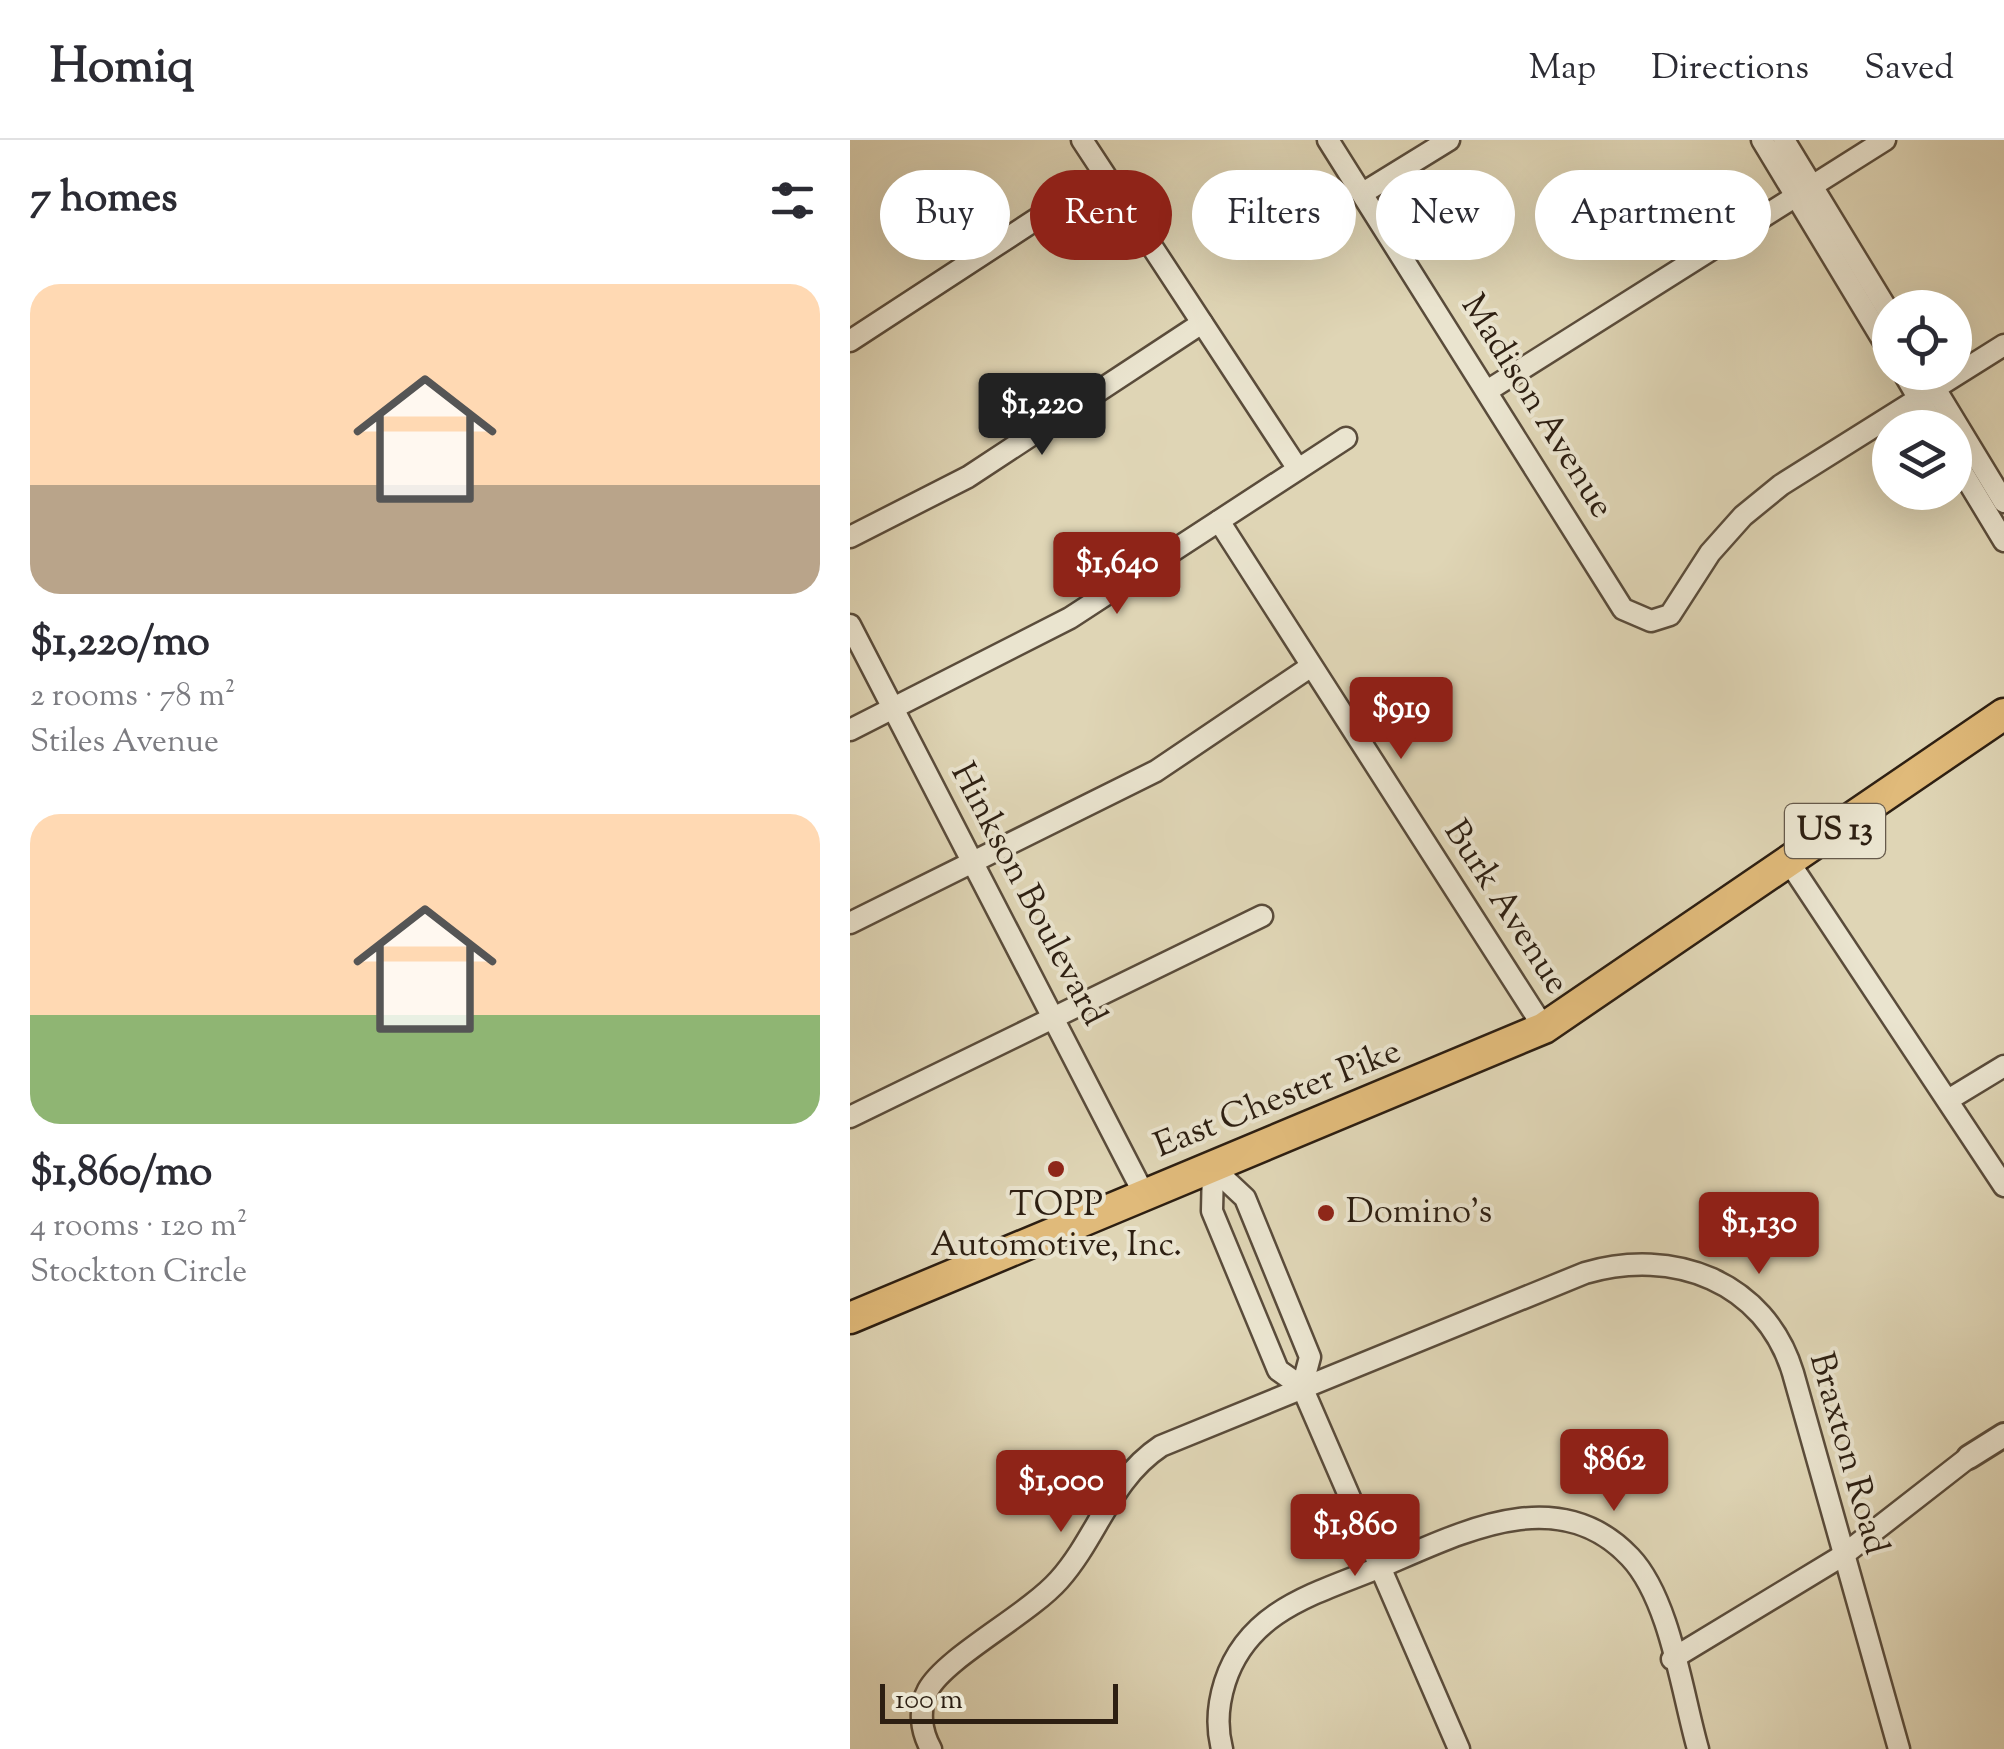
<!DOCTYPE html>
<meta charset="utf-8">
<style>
body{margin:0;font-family:"Sorts Mill Goudy",serif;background:#f2f2f3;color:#2b2b33;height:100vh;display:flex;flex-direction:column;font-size:38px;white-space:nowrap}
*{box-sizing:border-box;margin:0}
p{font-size:32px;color:#7c7c81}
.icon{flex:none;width:55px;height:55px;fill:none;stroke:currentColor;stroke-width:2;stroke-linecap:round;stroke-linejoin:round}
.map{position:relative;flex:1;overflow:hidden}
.panel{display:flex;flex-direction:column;background:#fff;width:850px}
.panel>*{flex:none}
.hud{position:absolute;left:30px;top:30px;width:950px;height:90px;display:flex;gap:20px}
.controls{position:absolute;left:1022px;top:150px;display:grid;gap:20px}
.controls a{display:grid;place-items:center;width:100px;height:100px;border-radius:50%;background:#fff;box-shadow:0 10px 40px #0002;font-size:50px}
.scale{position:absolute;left:30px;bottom:25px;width:238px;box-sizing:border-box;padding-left:10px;border:5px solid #2d1f12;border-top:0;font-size:28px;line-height:35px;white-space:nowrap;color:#2d1f12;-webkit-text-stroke:8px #eae4cf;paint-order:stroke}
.price{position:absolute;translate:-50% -85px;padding:0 22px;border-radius:10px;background:#8f2418;color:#fff;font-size:32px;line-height:65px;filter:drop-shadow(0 2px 5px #0008)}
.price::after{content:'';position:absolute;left:50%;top:60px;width:30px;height:22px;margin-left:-15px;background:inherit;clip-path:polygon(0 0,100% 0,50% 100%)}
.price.current{background:#222;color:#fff}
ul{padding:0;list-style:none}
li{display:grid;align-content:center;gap:20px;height:530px;padding:0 30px}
li span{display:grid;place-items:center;height:310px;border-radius:30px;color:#555}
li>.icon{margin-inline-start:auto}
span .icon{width:180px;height:180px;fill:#fffc;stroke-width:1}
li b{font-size:42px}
h2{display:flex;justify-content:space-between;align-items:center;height:120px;padding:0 30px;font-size:42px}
.chip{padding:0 35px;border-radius:45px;background:#fff;box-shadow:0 10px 40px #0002;font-size:35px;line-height:90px}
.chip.current{background:#8f2418;color:#fff}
header{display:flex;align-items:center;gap:60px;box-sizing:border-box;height:140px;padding:0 50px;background:#fff;border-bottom:2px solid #e1e1e2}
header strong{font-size:48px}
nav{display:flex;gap:55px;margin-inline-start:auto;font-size:35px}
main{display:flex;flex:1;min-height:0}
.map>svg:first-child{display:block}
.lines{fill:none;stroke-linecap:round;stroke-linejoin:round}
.minor-casing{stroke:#5a4c3b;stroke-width:25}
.tertiary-casing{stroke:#5a4c3b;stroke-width:28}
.primary-casing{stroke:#2d1f12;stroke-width:35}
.minor{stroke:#eae4cf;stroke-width:20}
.tertiary{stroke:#eae4cf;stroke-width:22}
.primary{stroke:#e0ba7a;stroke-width:30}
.poi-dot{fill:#8f2418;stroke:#eae4cf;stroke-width:4}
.labels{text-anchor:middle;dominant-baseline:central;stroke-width:8;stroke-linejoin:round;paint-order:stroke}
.shield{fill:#eae4cf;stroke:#665a4b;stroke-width:2.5}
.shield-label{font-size:32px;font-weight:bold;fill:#2d1f12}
.street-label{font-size:35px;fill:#2d1f12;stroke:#eae4cf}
.poi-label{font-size:35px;fill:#2d1f12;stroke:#eae4cf}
</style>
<header>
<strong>Homiq</strong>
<nav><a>Map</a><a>Directions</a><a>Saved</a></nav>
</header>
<main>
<section class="panel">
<h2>7 homes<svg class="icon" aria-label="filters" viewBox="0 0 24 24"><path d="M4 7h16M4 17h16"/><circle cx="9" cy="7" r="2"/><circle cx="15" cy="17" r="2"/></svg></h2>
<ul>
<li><span style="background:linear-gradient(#ffd9b3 65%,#b9a48a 0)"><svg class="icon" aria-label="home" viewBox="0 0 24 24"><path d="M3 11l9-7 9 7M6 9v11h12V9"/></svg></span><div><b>$1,220/mo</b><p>2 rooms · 78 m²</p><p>Stiles Avenue</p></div></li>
<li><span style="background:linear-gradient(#ffd9b3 65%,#8fb573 0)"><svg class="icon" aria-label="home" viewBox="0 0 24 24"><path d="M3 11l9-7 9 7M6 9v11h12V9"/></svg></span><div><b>$1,860/mo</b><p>4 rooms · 120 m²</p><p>Stockton Circle</p></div></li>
</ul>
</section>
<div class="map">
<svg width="1154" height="1609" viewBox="0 0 1154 1609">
<rect width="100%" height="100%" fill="#dfd5b5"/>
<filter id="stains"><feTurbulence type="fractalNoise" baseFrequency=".002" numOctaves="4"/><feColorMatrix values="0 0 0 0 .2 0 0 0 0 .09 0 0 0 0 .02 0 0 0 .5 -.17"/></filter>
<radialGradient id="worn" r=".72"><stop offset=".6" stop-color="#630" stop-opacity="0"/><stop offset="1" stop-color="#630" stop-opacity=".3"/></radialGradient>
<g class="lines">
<defs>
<g id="minor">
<polyline points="232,0 448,329"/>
<polyline points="478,0 773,469 801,481 820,475 860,413 893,376 931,345 1154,205"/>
<polyline points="912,0 1040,212"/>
<polyline points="934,0 1040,174"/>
<polyline points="513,53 599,0"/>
<polyline points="0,201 254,35"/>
<polyline points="1053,232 1086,288"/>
<polyline points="1075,232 1154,362"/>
<polyline points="637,251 1035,0"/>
<polyline points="1105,320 1154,401"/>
<polyline points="369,381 694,888"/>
<polyline points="0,397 118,337 352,183"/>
<polyline points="0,485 295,1056"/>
<polyline points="0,590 220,478 496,298"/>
<polyline points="939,722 1154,1046"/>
<polyline points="0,783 306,631 460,527"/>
<polyline points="1098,960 1154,926"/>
<polyline points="0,977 412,776"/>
<polyline points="363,1028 362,1071 428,1230 452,1247 609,1609"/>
<polyline points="363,1028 395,1058 460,1217 452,1247"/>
<polyline points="822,1519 992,1416 1119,1317"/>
<path d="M81,1609C71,1591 68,1569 78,1550C96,1517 178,1475 209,1440C248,1396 260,1340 311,1306L735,1133C823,1107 915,1141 943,1233L1049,1609"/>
<path d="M372,1609C366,1586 368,1564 375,1542C399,1468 469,1453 533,1426C611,1393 708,1341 780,1417C820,1459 832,1553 848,1609"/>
</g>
<polyline id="tertiary" points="1119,1317 1154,1295"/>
<polyline id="primary" points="0,1178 694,888 1154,574"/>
</defs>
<use href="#minor" class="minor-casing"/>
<use href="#tertiary" class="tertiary-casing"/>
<use href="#primary" class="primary-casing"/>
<use href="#minor" class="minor"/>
<use href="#tertiary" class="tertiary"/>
<use href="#primary" class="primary"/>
</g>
<g class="poi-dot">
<circle cx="206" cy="1029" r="10"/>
<circle cx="476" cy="1073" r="10"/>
</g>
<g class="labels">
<rect class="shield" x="935" y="664" width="100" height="54" rx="8"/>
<g class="shield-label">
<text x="985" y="691">US 13</text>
</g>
<g class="street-label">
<text transform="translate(686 267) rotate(58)">Madison Avenue</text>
<text transform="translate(177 755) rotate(62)">Hinkson Boulevard</text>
<text transform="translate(655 768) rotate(57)">Burk Avenue</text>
<text transform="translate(428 960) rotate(-22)">East Chester Pike</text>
<text transform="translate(997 1314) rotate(74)">Braxton Road</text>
</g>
<g class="poi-label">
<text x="206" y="1066">TOPP<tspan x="206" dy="40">Automotive, Inc.</tspan></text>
<text x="496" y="1073" text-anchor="start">Domino's</text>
</g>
</g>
<rect width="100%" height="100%" filter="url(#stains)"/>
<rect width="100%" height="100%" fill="url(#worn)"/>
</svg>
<div class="controls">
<a><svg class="icon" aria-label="locate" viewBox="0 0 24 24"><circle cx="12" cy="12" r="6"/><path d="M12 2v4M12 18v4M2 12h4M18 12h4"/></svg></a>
<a><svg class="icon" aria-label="layers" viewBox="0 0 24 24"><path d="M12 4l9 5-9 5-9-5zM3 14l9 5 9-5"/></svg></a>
</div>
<div class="scale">100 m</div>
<b class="price current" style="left:192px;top:318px">$1,220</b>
<b class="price" style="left:267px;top:477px">$1,640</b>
<b class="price" style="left:551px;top:622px">$919</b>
<b class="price" style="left:909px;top:1137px">$1,130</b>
<b class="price" style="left:764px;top:1374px">$862</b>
<b class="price" style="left:211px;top:1395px">$1,000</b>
<b class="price" style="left:505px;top:1439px">$1,860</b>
<div class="hud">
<a class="chip">Buy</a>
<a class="chip current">Rent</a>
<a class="chip">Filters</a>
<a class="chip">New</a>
<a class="chip">Apartment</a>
</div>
</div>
</main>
